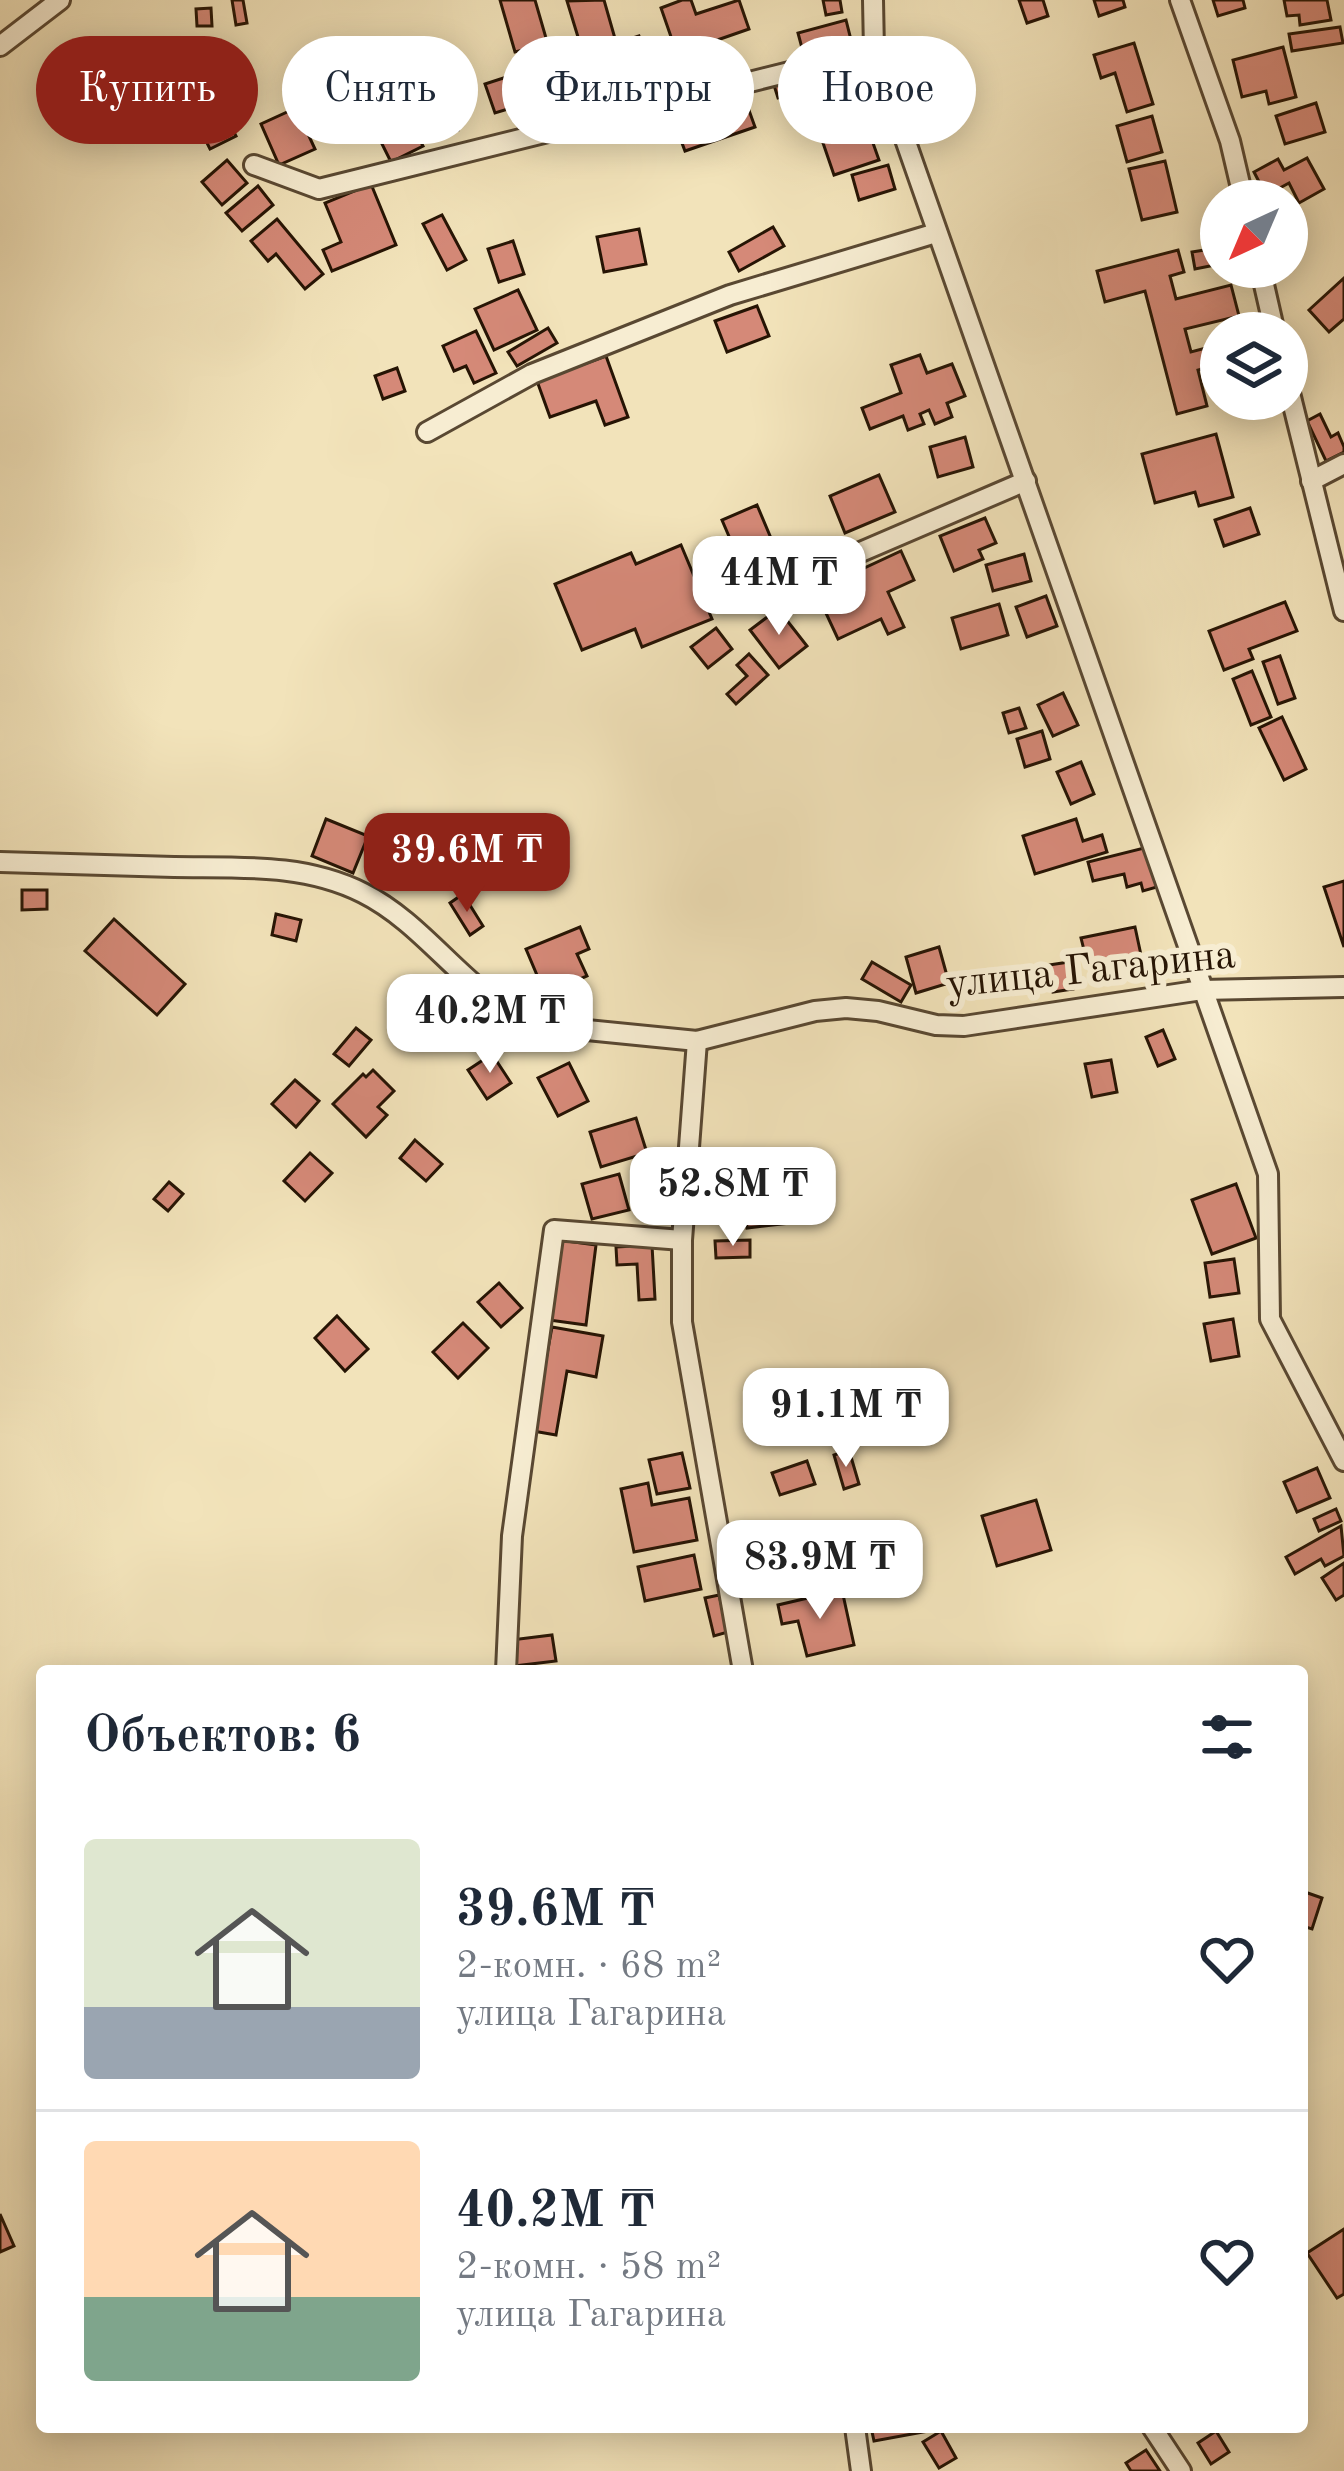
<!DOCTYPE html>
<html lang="ru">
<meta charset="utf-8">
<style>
body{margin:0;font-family:"Old Standard TT",serif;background:#f6f6f7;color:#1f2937;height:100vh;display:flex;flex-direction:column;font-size:45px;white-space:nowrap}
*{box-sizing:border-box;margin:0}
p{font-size:39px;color:#747a83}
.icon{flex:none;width:66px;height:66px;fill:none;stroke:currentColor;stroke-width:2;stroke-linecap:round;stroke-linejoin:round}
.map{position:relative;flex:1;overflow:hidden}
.sheet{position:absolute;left:36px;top:1665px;width:1272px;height:768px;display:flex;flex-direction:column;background:#fff;border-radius:12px;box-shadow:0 6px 30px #0003}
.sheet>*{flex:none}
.hud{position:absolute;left:36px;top:36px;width:1272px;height:108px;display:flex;gap:24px}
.needle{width:78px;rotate:224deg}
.controls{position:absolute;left:1200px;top:180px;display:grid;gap:24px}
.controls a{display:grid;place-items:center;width:108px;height:108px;border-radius:50%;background:#fff;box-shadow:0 6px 30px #0003;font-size:60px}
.price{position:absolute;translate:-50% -102px;padding:0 27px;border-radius:24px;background:#fff;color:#222;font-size:39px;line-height:78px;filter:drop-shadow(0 3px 6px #0008)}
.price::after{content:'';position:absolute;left:50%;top:72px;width:36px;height:27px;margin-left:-18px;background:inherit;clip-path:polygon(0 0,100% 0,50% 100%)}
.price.active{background:#8f2418;color:#fff}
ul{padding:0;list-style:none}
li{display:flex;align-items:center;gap:36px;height:300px;padding:0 48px}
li+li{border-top:3px solid #e0e1e3}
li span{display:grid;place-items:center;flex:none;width:336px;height:240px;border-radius:12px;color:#555}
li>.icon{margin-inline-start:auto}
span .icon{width:144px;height:144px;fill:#fffc;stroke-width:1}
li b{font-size:51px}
h2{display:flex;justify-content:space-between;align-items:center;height:144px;padding:0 48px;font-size:51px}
.tag{padding:0 42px;border-radius:54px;background:#fff;box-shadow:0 6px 30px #0003;font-size:42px;line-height:108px}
.tag.active{background:#8f2418;color:#fff}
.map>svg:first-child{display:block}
.building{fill:#d58978;stroke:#261404;stroke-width:3}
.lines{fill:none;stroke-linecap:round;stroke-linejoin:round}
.street-casing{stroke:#594832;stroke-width:24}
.street{stroke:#f7edd2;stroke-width:18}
.labels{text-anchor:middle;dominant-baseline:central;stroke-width:12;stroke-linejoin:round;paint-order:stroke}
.street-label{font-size:42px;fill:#261404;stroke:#f7edd2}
</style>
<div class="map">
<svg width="1344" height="2471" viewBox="0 0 1344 2471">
<rect width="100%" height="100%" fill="#f2e3ba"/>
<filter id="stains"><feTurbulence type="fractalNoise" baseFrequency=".00167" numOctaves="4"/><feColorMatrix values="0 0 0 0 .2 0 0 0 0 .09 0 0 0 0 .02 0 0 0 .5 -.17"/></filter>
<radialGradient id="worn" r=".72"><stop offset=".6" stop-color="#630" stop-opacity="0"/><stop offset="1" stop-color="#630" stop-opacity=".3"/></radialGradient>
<g class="building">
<polygon points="232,0 243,0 247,23 236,25"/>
<polygon points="500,0 535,0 548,45 578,37 567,1 604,0 616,42 590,50 600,86 561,97 565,112 547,117 527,49 515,52"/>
<polygon points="682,0 691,0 696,14 739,0 749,29 677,54 661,8"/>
<polygon points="823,0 840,0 842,12 826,15"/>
<polygon points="1019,0 1043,0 1048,16 1027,23"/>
<polygon points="1094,0 1123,0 1125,7 1099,16"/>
<polygon points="1213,0 1243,0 1245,8 1218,16"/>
<polygon points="1284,0 1327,0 1331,20 1300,25 1299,15 1287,16"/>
<polygon points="211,8 212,26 197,26 196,9"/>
<polygon points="846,20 851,40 803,52 798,33"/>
<polygon points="1340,27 1343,43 1292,51 1289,34"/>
<polygon points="639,36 654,75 674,68 680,83 655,92 651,82 633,88 635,94 619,99 606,65 627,58 621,42"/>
<polygon points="1134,43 1153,104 1127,112 1115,73 1101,78 1094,55"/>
<polygon points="1283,47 1296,97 1269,104 1266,91 1242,97 1233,60"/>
<polygon points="854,68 862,99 828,107 821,77"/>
<polygon points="525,71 534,101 495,113 485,84"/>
<polygon points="809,72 814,87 778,98 773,82"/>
<polygon points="741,88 755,127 685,151 673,119 704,109 701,102"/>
<polygon points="446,99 458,130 441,136 429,106"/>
<polygon points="1316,103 1325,132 1285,144 1276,116"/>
<polygon points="296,108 315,149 279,165 261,124"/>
<polygon points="1152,116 1162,152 1127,162 1117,126"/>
<polygon points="410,120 423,146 391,162 378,136"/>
<polygon points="229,122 236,136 210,149 203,135"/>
<polygon points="867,126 879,160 834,175 822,140"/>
<polygon points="1307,158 1324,189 1299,203 1289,183 1278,189 1284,199 1269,201 1254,172 1278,159 1284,170"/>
<polygon points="227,160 247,183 222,205 202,182"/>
<polygon points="1165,161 1177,212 1142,220 1129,169"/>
<polygon points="888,165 895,189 859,200 852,175"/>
<polygon points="371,184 396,245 332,271 323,250 341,242 325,203"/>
<polygon points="258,186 273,205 242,231 226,213"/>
<polygon points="442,215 466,260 447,270 423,224"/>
<polygon points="277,219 323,274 305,289 276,254 268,261 251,241"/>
<polygon points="773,227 784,246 739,271 729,252"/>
<polygon points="639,229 646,264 604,272 597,237"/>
<polygon points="513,241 524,274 499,282 488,249"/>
<polygon points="1217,248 1220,264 1195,269 1192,252"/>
<polygon points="1178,250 1184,272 1170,276 1176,299 1231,285 1239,316 1185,329 1191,352 1221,344 1221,364 1198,370 1207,406 1177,414 1145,291 1105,302 1097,271"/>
<polygon points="1344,278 1344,319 1329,332 1309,310"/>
<polygon points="518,290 537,330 494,350 475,309"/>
<polygon points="757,306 769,336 727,352 715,321"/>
<polygon points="548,328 557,343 517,366 508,352"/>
<polygon points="476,331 496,373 474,383 466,366 454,371 443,346"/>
<polygon points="920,355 927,373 952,364 965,396 947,403 952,417 935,424 929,410 920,414 924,424 908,430 903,416 870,429 862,408 901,393 891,365"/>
<polygon points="606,356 628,417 605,425 596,401 550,417 537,381"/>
<polygon points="397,368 405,391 383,399 375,376"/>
<polygon points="1320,414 1331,437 1338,433 1344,447 1344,452 1326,461 1307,421"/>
<polygon points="1216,434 1233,497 1199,506 1195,492 1155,503 1142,454"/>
<polygon points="965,437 973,467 938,477 930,447"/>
<polygon points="879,475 895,512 845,533 830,496"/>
<polygon points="757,505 776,550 801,540 809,558 749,583 722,520"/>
<polygon points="1250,508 1259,534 1224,546 1215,520"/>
<polygon points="985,518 996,543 979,550 983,559 954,571 940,536"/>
<polygon points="681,545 712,619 642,647 635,629 582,650 555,584 631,553 636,564"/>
<polygon points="901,551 914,580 888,592 904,627 888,634 881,619 838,639 811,581 857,560 862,569"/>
<polygon points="1024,554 1031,581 993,591 986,565"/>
<polygon points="1046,596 1057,626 1027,637 1016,607"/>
<polygon points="1285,602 1297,631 1249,649 1253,659 1224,670 1209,631"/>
<polygon points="999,604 1008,635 961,649 952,618"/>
<polygon points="778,609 807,646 779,668 750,630"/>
<polygon points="716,628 732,649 708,668 691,647"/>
<polygon points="749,654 768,675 736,704 727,694 747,676 737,665"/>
<polygon points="1280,656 1295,698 1278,704 1263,662"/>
<polygon points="1252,671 1271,717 1251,725 1233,679"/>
<polygon points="1063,693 1078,725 1053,736 1038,705"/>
<polygon points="1019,708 1026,728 1009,733 1003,713"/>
<polygon points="1282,717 1306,769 1284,780 1259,728"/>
<polygon points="1042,731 1050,759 1025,767 1017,739"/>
<polygon points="1081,762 1094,794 1071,804 1057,772"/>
<polygon points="326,819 368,836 353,873 312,856"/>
<polygon points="1076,819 1083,841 1102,835 1107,852 1035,874 1023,836"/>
<polygon points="1148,847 1157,887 1143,891 1141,883 1127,887 1124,874 1093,881 1088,862"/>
<polygon points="1344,881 1344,947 1324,887"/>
<polygon points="22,890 47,890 47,909 22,910"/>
<polygon points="463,894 483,926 470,935 450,903"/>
<polygon points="276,914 301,920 296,941 272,935"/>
<polygon points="114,919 185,984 157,1015 85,951"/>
<polygon points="580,927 589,949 577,954 587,976 545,994 526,949"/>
<polygon points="1135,927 1141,955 1088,966 1081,938"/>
<polygon points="939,947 949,983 916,993 906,957"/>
<polygon points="872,962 911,985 901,1002 862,979"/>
<polygon points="1069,962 1073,989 1053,992 1049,965"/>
<polygon points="356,1028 371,1040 349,1066 334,1054"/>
<polygon points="1163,1030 1175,1059 1158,1066 1146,1037"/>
<polygon points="492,1054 511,1083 487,1099 468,1070"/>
<polygon points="1111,1060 1117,1092 1092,1097 1085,1064"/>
<polygon points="569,1063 588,1101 558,1116 538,1078"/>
<polygon points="373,1070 394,1091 378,1107 387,1115 366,1137 333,1104 363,1074 366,1077"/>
<polygon points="295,1080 319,1101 296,1127 272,1104"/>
<polygon points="636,1118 647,1153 601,1167 590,1132"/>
<polygon points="415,1140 442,1164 426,1181 400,1158"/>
<polygon points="310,1153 332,1173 305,1201 284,1181"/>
<polygon points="784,1170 791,1223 747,1228 744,1204 713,1208 709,1179"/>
<polygon points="619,1174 629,1210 592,1219 582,1184"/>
<polygon points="169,1182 183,1194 168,1211 154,1199"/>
<polygon points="1236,1184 1256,1238 1212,1254 1192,1200"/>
<polygon points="559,1240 596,1245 586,1325 549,1320"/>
<polygon points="750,1240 750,1257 716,1258 715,1241"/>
<polygon points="652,1245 655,1299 639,1300 637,1264 617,1265 616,1247"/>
<polygon points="1234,1259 1239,1293 1210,1297 1205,1263"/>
<polygon points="499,1283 522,1308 501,1327 478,1302"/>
<polygon points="337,1316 368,1349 345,1371 315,1338"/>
<polygon points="1233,1319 1239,1356 1211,1361 1204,1324"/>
<polygon points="463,1323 488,1348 458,1378 433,1352"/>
<polygon points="552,1327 603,1336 596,1377 567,1371 556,1435 533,1431"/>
<polygon points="849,1450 859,1484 844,1489 834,1455"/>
<polygon points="682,1453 690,1488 657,1494 649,1460"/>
<polygon points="807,1461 815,1484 780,1495 772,1473"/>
<polygon points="1317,1468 1330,1498 1297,1512 1284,1482"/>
<polygon points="648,1483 652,1505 689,1498 697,1540 634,1552 621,1489"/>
<polygon points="1036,1500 1051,1550 997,1566 982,1516"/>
<polygon points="1336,1509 1341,1521 1319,1531 1314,1519"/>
<polygon points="1341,1526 1344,1556 1325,1566 1321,1559 1295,1574 1286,1557"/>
<polygon points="871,1551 878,1582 848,1588 841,1556"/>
<polygon points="694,1555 701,1589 645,1601 638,1567"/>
<polygon points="1344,1563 1344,1595 1336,1600 1322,1578"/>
<polygon points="842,1590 854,1645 807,1656 798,1621 782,1624 778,1605"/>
<polygon points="719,1595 728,1632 714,1636 705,1598"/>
<polygon points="552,1635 556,1661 514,1666 511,1640"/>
<polygon points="1302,1891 1322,1898 1312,1929 1302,1926"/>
<polygon points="0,2214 14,2246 0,2252"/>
<polygon points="1344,2229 1344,2294 1337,2298 1307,2253"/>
<polygon points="871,2427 945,2427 945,2428 874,2441"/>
<polygon points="941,2431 956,2458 939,2468 923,2442"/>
<polygon points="1216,2431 1229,2452 1211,2464 1198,2443"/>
<polygon points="1146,2450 1160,2471 1131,2471 1126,2463"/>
</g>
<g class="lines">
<defs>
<g id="street">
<polyline points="873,0 874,51 1268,1174 1270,1319 1344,1461"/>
<polyline points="1180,0 1230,141 1244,201"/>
<polyline points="0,46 60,0"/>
<polyline points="254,165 319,189 874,51"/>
<polyline points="1260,267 1275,333"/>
<polyline points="1287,381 1344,611"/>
<polyline points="427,432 532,374 730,295 936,233"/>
<polyline points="1311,481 1344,464"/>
<polyline points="765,593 1026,481"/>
<path d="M0,862C58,864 116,865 174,867C238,868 304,863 363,893C429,926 468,998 537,1025L697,1041L815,1011L846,1008L878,1011L936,1025L964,1026L1202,990L1344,987"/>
<polyline points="697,1041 682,1240 682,1322 743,1671"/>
<polyline points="506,1671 512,1536 554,1230 682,1240"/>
<polyline points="855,2427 861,2471"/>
<polyline points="1152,2427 1181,2471"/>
</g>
</defs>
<use href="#street" class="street-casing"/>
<use href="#street" class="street"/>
</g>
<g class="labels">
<g class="street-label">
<text transform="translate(1091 971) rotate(-6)">улица Гагарина</text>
</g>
</g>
<rect width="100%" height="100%" filter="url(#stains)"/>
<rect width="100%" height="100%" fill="url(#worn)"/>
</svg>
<div class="controls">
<a><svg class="needle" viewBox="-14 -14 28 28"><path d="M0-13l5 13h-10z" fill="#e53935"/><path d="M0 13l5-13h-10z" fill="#747a83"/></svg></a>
<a><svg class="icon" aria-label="layers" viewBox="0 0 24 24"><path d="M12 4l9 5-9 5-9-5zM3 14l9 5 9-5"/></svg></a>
</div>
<b class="price" style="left:779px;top:638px">44M ₸</b>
<b class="price active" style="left:467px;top:915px">39.6M ₸</b>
<b class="price" style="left:490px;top:1076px">40.2M ₸</b>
<b class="price" style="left:733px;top:1249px">52.8M ₸</b>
<b class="price" style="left:846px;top:1470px">91.1M ₸</b>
<b class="price" style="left:820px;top:1622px">83.9M ₸</b>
<div class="hud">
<a class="tag active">Купить</a>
<a class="tag">Снять</a>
<a class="tag">Фильтры</a>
<a class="tag">Новое</a>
</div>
<section class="sheet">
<h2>Объектов: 6<svg class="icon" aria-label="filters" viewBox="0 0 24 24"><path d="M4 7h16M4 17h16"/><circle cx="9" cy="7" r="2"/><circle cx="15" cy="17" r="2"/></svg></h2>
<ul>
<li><span style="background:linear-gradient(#dfe7d0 70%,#9aa5b1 0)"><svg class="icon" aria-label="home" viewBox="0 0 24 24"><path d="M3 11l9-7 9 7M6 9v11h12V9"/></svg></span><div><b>39.6M ₸</b><p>2-комн. · 68 m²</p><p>улица Гагарина</p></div><svg class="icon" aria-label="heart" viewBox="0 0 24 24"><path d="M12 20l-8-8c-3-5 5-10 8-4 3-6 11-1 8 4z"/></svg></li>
<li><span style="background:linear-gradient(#ffd9b3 65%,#7fa58c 0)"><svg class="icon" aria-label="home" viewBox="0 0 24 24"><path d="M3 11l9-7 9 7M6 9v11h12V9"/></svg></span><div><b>40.2M ₸</b><p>2-комн. · 58 m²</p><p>улица Гагарина</p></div><svg class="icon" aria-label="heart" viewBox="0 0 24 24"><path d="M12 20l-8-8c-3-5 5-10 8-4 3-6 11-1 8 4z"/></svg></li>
</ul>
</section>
</div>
